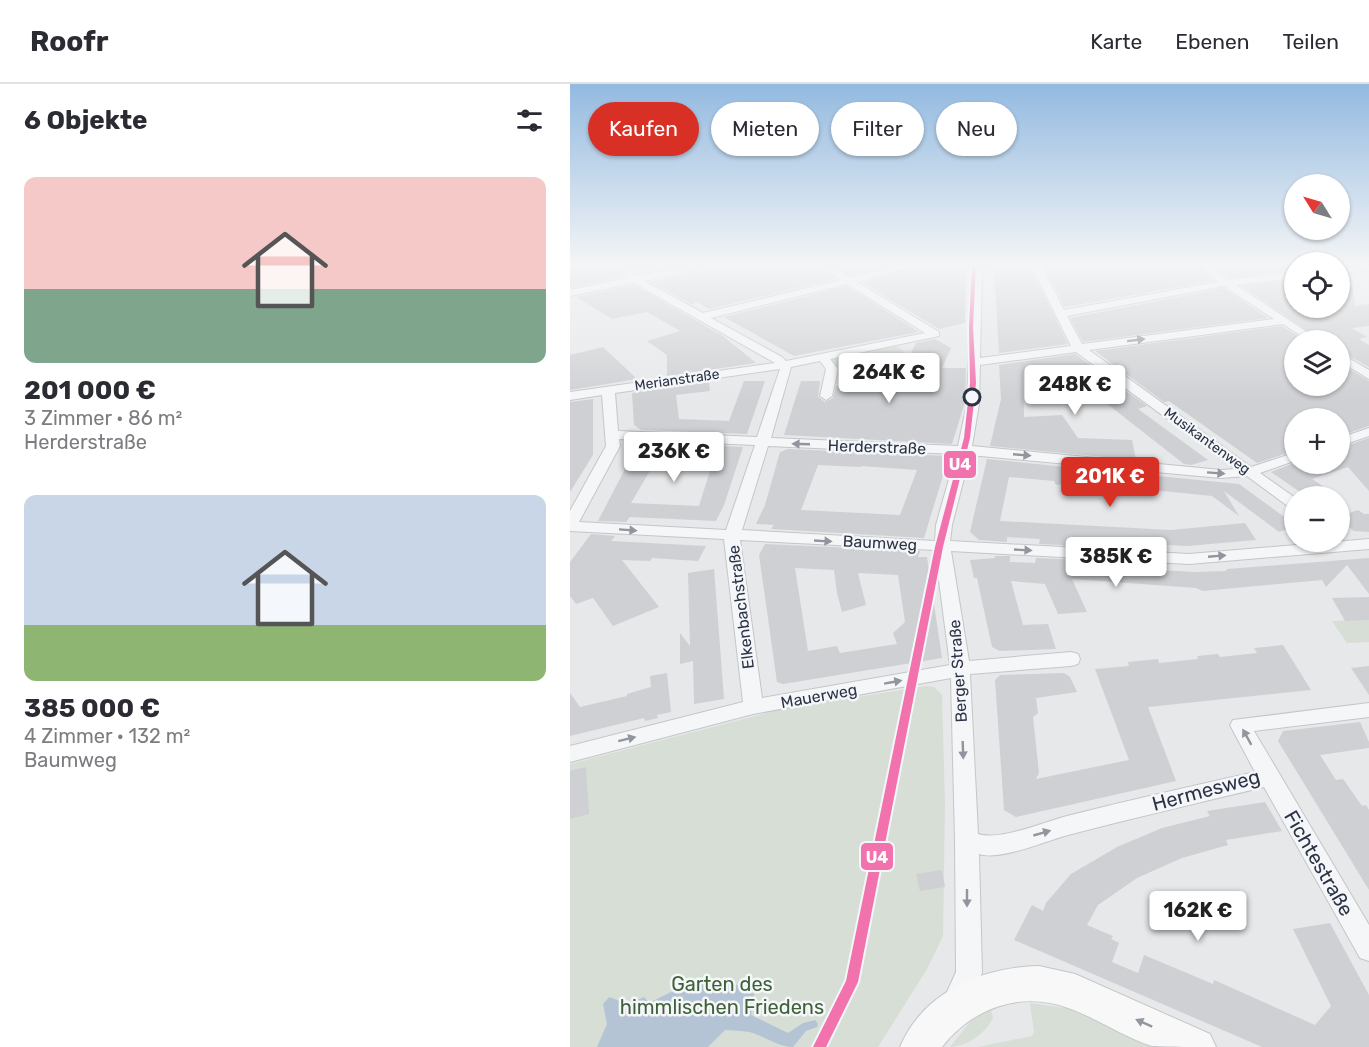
<!DOCTYPE html>
<html lang="de">
<meta charset="utf-8">
<style>
body{margin:0;font-family:Rubik,sans-serif;background:#f7f7f7;color:#2b2b33;height:100vh;display:flex;flex-direction:column;font-size:22px;white-space:nowrap}
*{box-sizing:border-box;margin:0}
p{font-size:20px;color:#7c7c81}
.icon{flex:none;width:33px;height:33px;fill:none;stroke:currentColor;stroke-width:2;stroke-linecap:round;stroke-linejoin:round}
.map{position:relative;flex:1;overflow:hidden}
.drawer{display:flex;flex-direction:column;background:#fff;width:570px}
.drawer>*{flex:none}
.guide{position:absolute;left:18px;top:18px;width:570px;height:54px;display:flex;gap:12px}
.needle{width:39px;rotate:307deg}
.tools{position:absolute;left:714px;top:90px;display:grid;gap:12px}
.tools a{display:grid;place-items:center;width:66px;height:66px;border-radius:50%;background:#fff;box-shadow:0 2px 4px #0004;font-size:30px}
.price{position:absolute;translate:-50% -51px;padding:0 14px;border-radius:6px;background:#fff;color:#222;font-size:20px;line-height:39px;filter:drop-shadow(0 2px 3px #0008)}
.price::after{content:'';position:absolute;left:50%;top:36px;width:18px;height:14px;margin-left:-9px;background:inherit;clip-path:polygon(0 0,100% 0,50% 100%)}
.price.current{background:#d93025;color:#fff}
ul{padding:0;list-style:none}
li{display:grid;align-content:center;gap:12px;height:318px;padding:0 24px}
li span{display:grid;place-items:center;height:186px;border-radius:12px;color:#555}
li>.icon{margin-inline-start:auto}
span .icon{width:108px;height:108px;fill:#fffc;stroke-width:1}
li b{font-size:26px}
h2{display:flex;justify-content:space-between;align-items:center;height:72px;padding:0 24px;font-size:26px}
.pill{padding:0 21px;border-radius:27px;background:#fff;box-shadow:0 2px 4px #0004;font-size:21px;line-height:54px}
.pill.current{background:#d93025;color:#fff}
header{display:flex;align-items:center;gap:36px;box-sizing:border-box;height:84px;padding:0 30px;background:#fff;border-bottom:2px solid #e1e1e2}
header strong{font-size:28px}
nav{display:flex;gap:33px;margin-inline-start:auto;font-size:21px}
main{display:flex;flex:1;min-height:0}
.map>svg:first-child{display:block}
.green{fill:#d6ded6}
.water{fill:#b4c4d5}
.building{fill:#ced0d3;fill-rule:evenodd}
.lines{fill:none;stroke-linecap:round;stroke-linejoin:round}
.minor-casing{stroke:#c4c6c8;stroke-width:2}
.secondary-casing{stroke:#c4c6c8;stroke-width:2}
.minor{fill:#f5f6f7;fill-rule:evenodd}
.secondary{fill:#f8f8f8;fill-rule:evenodd}
.metro-1-casing{stroke:#f4f6f9;stroke-width:4}
.metro-1{fill:#f172ac;fill-rule:evenodd}
.oneway{fill:#90959e}
.oneway2{fill:#92969e}
.stop-dot{fill:#f4f6f9;stroke:#2b3445;stroke-width:3}
.labels{text-anchor:middle;dominant-baseline:central;stroke-width:5;stroke-linejoin:round;paint-order:stroke}
.far-street-label{font-size:14px;fill:#2b3445;stroke:#f4f6f9}
.street-label{font-size:16px;fill:#2b3445;stroke:#f4f6f9}
.near-street-label{font-size:20px;fill:#2b3445;stroke:#f4f6f9}
.near-park-label{font-size:20px;fill:#3f6138;stroke:#f4f6f9}
.line-badge{stroke:#f4f6f9;stroke-width:2}
.badge-label{font-size:16px;text-anchor:middle;font-weight:bold;fill:#fff}
</style>
<header>
<strong>Roofr</strong>
<nav><a>Karte</a><a>Ebenen</a><a>Teilen</a></nav>
</header>
<main>
<section class="drawer">
<h2>6 Objekte<svg class="icon" aria-label="filters" viewBox="0 0 24 24"><path d="M4 7h16M4 17h16"/><circle cx="9" cy="7" r="2"/><circle cx="15" cy="17" r="2"/></svg></h2>
<ul>
<li><span style="background:linear-gradient(#f6c9c9 60%,#7fa58c 0)"><svg class="icon" aria-label="home" viewBox="0 0 24 24"><path d="M3 11l9-7 9 7M6 9v11h12V9"/></svg></span><div><b>201 000 €</b><p>3 Zimmer · 86 m²</p><p>Herderstraße</p></div></li>
<li><span style="background:linear-gradient(#c9d6e8 70%,#8fb573 0)"><svg class="icon" aria-label="home" viewBox="0 0 24 24"><path d="M3 11l9-7 9 7M6 9v11h12V9"/></svg></span><div><b>385 000 €</b><p>4 Zimmer · 132 m²</p><p>Baumweg</p></div></li>
</ul>
</section>
<div class="map">
<svg width="799" height="963" viewBox="0 0 799 963">
<rect width="100%" height="100%" fill="#e6e8ea"/>
<g class="green">
<polygon points="326,261 341,275 315,280 310,275 266,283 259,274"/>
<polygon points="799,536 799,558 777,559 762,537"/>
<polygon points="356,602 364,603 372,611 375,717 373,852 357,885 308,963 0,963 0,680 212,625"/>
<polygon points="460,919 495,924 548,946 582,963 408,963 462,952 464,948"/>
<path d="M421,926L423,934C416,949 396,963 380,963L401,937Z"/>
</g>
<path class="water" d="M142,895L167,901L184,910L181,931L218,949L233,939L245,936L248,940L247,943L236,947L223,963C208,963 195,952 179,948C171,947 163,946 155,946L138,963H27L37,940L33,920L39,913L59,920L74,913L79,919L107,905Z"/>
<g class="building">
<polygon points="3,181 55,181 52,193 0,204 0,185"/>
<polygon points="161,181 246,181 265,195 139,225 125,217 123,221 80,198"/>
<polygon points="264,181 323,181 280,192"/>
<polygon points="351,181 396,181 395,239 369,245 293,199"/>
<polygon points="494,181 626,181 643,197 495,223 474,183"/>
<polygon points="643,181 724,181 724,186 659,194"/>
<polygon points="456,182 460,183 498,260 429,269 424,183"/>
<polygon points="724,196 724,224 747,224 752,227 770,224 770,197 783,204 785,222 799,220 799,242 782,244 797,253 789,255 799,261 799,283 770,267 770,256 751,256 672,202"/>
<polygon points="64,201 153,252 186,279 97,292 97,271 77,257 110,247 77,228 42,235 6,213"/>
<polygon points="277,202 349,248 224,272 154,233"/>
<polygon points="654,204 698,234 513,258 500,234"/>
<polygon points="712,242 734,256 724,256 724,302 770,302 770,279 799,297 799,342 770,352 770,334 724,334 724,367 687,379 599,317 594,318 525,267"/>
<polygon points="365,255 381,264 372,284 396,284 395,318 382,360 214,351 231,297 250,297 248,313 255,318 263,314 266,302 311,302 311,293 325,292 325,286 339,285 337,277 346,259"/>
<polygon points="33,263 67,295 0,306 0,271"/>
<polygon points="505,270 577,322 568,325 638,376 621,381 614,380 490,283 453,289 454,333 492,331 508,354 562,356 566,376 420,362 431,315 429,281"/>
<polygon points="174,297 195,297 177,350 71,346 64,341 62,309 139,298 140,307 106,311 109,335 159,337"/>
<polygon points="23,315 23,371 0,408 0,318"/>
<polygon points="799,354 799,407 778,383 742,395 768,412 736,412 701,388 724,379 770,380 770,364"/>
<path d="M69,358L173,363L154,421L146,437L60,433L56,438L28,437ZM88,373L144,374L129,422L61,419Z"/>
<path d="M218,365L379,372L354,454L201,445L204,441L186,440L195,421L210,368ZM248,381L291,383V382L347,386L330,431L231,426Z"/>
<polygon points="417,375 669,400 724,440 724,443 709,448 654,407 669,432 642,412 582,406 556,409 555,407 531,409 529,406 522,406 514,391 504,399 486,401 484,397 439,393 430,437 601,446 675,439 686,456 617,462 519,457 517,462 469,460 470,455 437,453 437,458 409,456 400,448"/>
<polygon points="788,426 794,430 799,430 799,448 784,447 770,436 770,432"/>
<polygon points="21,450 45,452 41,457 136,462 128,477 82,474 80,477 52,476 89,523 43,542 23,514 6,520 0,512 0,478"/>
<path d="M195,460L350,467L348,473H357L372,574L213,600L207,598L189,471ZM225,484L264,486L267,509L272,528L296,521L288,489L328,491L335,538L323,549L327,560L270,569L267,562L238,567Z"/>
<polygon points="424,472 440,472 440,478 465,479 466,474 513,476 512,481 531,483 626,488 656,487 657,485 799,474 799,510 777,481 756,503 752,496 633,507 626,504 502,495 517,528 488,530 475,500 441,497 453,541 478,540 486,565 430,567 422,563 407,494 404,494 400,476 426,474"/>
<polygon points="144,485 154,615 124,620 123,577 110,580 110,549 120,562 118,489"/>
<polygon points="799,513 799,536 775,537 762,514"/>
<polygon points="713,561 741,606 578,623 606,697 446,733 434,726 425,596 430,591 494,589 500,593 507,608 466,614 468,629 463,633 469,689 466,695 559,676 525,585 559,582 558,578 588,575 589,579 628,575 627,572 648,570 650,573 687,569 684,564"/>
<polygon points="799,582 799,611 781,584"/>
<polygon points="97,589 101,628 87,631 88,634 75,637 74,634 0,652 0,609 10,623 57,612 57,610 81,603 80,592"/>
<polygon points="790,638 799,658 799,664 750,671 766,696 773,695 792,722 796,721 799,726 799,806 708,657 713,647"/>
<polygon points="16,683 19,730 0,735 0,687"/>
<polygon points="695,718 712,747 656,756 658,761 612,774 567,794 528,821 517,841 543,852 541,855 549,859 542,878 568,889 574,871 643,900 644,896 745,941 761,922 723,845 760,839 799,911 799,963 692,963 444,856 462,821 473,827 476,819 501,790 547,763 592,744 640,732 637,727"/>
<polygon points="372,786 375,803 350,807 346,790"/>
</g>
<g class="lines">
<defs>
<g id="minor">
<path d="M58,181H68L63,190L67,192L122,181H141L74,197L133,229L271,196L248,181H260L280,194L332,181H349L287,198L369,248V252L260,275L268,285L262,312L256,316L250,312L256,285L250,277L221,283L201,354L388,362L397,320L402,181H412L410,274L501,262L461,181H471L494,226L648,198L628,181H639L658,196L724,188V194L666,201L749,256H737L713,240L519,266L681,383L724,369V377L690,389L724,413V424L719,423L677,392L651,394L400,371L382,441L380,457L619,470L799,455V465L619,480L381,467L399,577L501,568L508,570L510,575L508,580L501,582L400,590L408,750C431,757 474,738 497,732C560,716 623,702 685,688L660,641L663,636L799,619V633L684,647L799,841V877L790,874L694,703C628,719 563,734 498,751C475,757 431,777 409,770L412,889L395,929L385,932L375,929L372,919L386,888L385,756L381,594L183,630L0,678V662L173,618L154,455L0,447V427L36,362L32,311L0,316V308L205,279L64,199L0,212V206L57,194L53,191ZM277,200L355,249L216,277L212,273L141,234ZM654,202L704,235L512,260L497,232ZM506,268L666,385L651,386L402,362L409,320L410,281ZM210,285L187,353L48,347L45,309ZM49,355L185,361L156,446L9,438L50,362ZM198,362L386,370L366,441L365,457L172,446ZM170,456L365,466L380,581L192,614Z"/>
<polygon points="799,181 799,186 770,189 770,183"/>
<polygon points="770,269 799,286 799,295 770,277"/>
<polygon points="799,344 799,352 770,362 770,354"/>
</g>
<path id="secondary" d="M469,882L505,890L640,950L646,963C629,963 597,963 582,962C553,953 527,934 498,924C451,906 401,925 372,963H330C353,908 412,883 469,882Z"/>
</defs>
<use href="#minor" class="minor-casing"/>
<use href="#secondary" class="secondary-casing"/>
<use href="#minor" class="minor"/>
<use href="#secondary" class="secondary"/>
<defs>
<polygon id="metro-1" points="402,181 406,181 403,243 406,299 400,354 373,463 288,898 256,963 243,963 276,897 365,463 394,354 400,299 399,243"/>
</defs>
<use href="#metro-1" class="metro-1-casing"/>
<use href="#metro-1" class="metro-1"/>
</g>
<defs><path id="oneway-solid" d="M-6-.8H1V-3.2L6.5 0L1 3.2V.8H-6Z" transform="scale(1.5)"/></defs>
<g class="oneway">
<use href="#oneway-solid" transform="translate(566 256) rotate(-7)"/>
<use href="#oneway-solid" transform="translate(231 360) rotate(-178)"/>
<use href="#oneway-solid" transform="translate(452 371) rotate(5)"/>
<use href="#oneway-solid" transform="translate(646 389) rotate(4)"/>
<use href="#oneway-solid" transform="translate(58 446) rotate(4)"/>
<use href="#oneway-solid" transform="translate(253 457) rotate(3)"/>
<use href="#oneway-solid" transform="translate(453 466) rotate(3)"/>
<use href="#oneway-solid" transform="translate(647 472) rotate(-5)"/>
<use href="#oneway-solid" transform="translate(323 598) rotate(-10)"/>
<use href="#oneway-solid" transform="translate(677 653) rotate(-119)"/>
<use href="#oneway-solid" transform="translate(57 655) rotate(-14)"/>
<use href="#oneway-solid" transform="translate(393 666) rotate(88)"/>
<use href="#oneway-solid" transform="translate(472 749) rotate(-16)"/>
<use href="#oneway-solid" transform="translate(397 814) rotate(90)"/>
</g>
<use class="oneway2" href="#oneway-solid" transform="translate(574 939) rotate(-156)"/>
<linearGradient id="sky" x2="0" y2="1"><stop stop-color="#93bae0"/><stop offset="0.57" stop-color="#f4f5f6"/><stop offset="1" stop-color="#f4f5f6" stop-opacity="0"/></linearGradient>
<rect width="799" height="316" fill="url(#sky)"/>
<circle class="stop-dot" cx="402" cy="313" r="8"/>
<g class="labels">
<g class="far-street-label">
<text transform="translate(107 296) rotate(-8)">Merianstraße</text>
<text transform="translate(637 357) rotate(36)">Musikantenweg</text>
</g>
<g class="street-label">
<text transform="translate(307 363) rotate(2)">Herderstraße</text>
<text transform="translate(310 459) rotate(3)">Baumweg</text>
<text transform="translate(171 523) rotate(-97)">Elkenbachstraße</text>
<text transform="translate(388 587) rotate(-94)">Berger Straße</text>
<text transform="translate(249 612) rotate(-10)">Mauerweg</text>
</g>
<g class="near-street-label">
<text transform="translate(636 706) rotate(-15)">Hermesweg</text>
<text transform="translate(749 779) rotate(60)">Fichtestraße</text>
</g>
<g class="near-park-label">
<text x="152" y="900">Garten des<tspan x="152" dy="23">himmlischen Friedens</tspan></text>
</g>
</g>
<g class="line-badge">
<rect x="373" y="366" width="34" height="29" rx="6" fill="#f172ac"/>
<rect x="290" y="758" width="34" height="29" rx="6" fill="#f172ac"/>
</g>
<g class="badge-label">
<text x="390" y="386">U4</text>
<text x="307" y="779">U4</text>
</g>
</svg>
<div class="tools">
<a><svg class="needle" viewBox="-14 -14 28 28"><path d="M0-13l5 13h-10z" fill="#e53935"/><path d="M0 13l5-13h-10z" fill="#7c7c81"/></svg></a>
<a><svg class="icon" aria-label="locate" viewBox="0 0 24 24"><circle cx="12" cy="12" r="6"/><path d="M12 2v4M12 18v4M2 12h4M18 12h4"/></svg></a>
<a><svg class="icon" aria-label="layers" viewBox="0 0 24 24"><path d="M12 4l9 5-9 5-9-5zM3 14l9 5 9-5"/></svg></a>
<a>+</a>
<a>−</a>
</div>
<b class="price" style="left:319px;top:320px">264K €</b>
<b class="price" style="left:505px;top:332px">248K €</b>
<b class="price" style="left:104px;top:399px">236K €</b>
<b class="price current" style="left:540px;top:424px">201K €</b>
<b class="price" style="left:546px;top:504px">385K €</b>
<b class="price" style="left:628px;top:858px">162K €</b>
<div class="guide">
<a class="pill current">Kaufen</a>
<a class="pill">Mieten</a>
<a class="pill">Filter</a>
<a class="pill">Neu</a>
</div>
</div>
</main>
